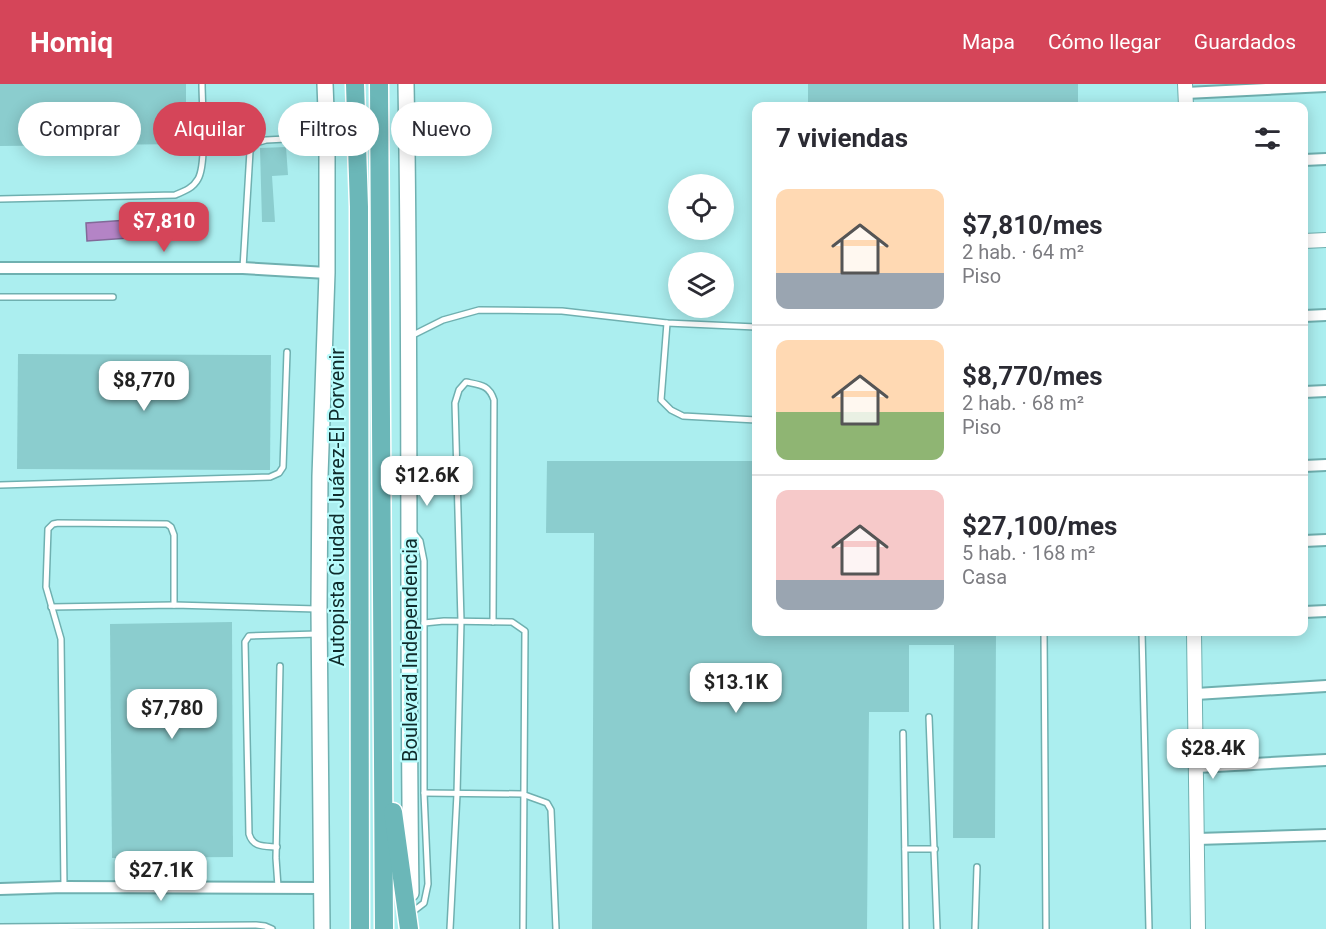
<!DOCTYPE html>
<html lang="es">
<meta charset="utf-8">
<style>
body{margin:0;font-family:Roboto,sans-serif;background:#f7f7f7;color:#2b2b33;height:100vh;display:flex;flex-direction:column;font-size:22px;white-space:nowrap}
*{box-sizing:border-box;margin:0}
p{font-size:20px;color:#7c7c81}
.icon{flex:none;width:33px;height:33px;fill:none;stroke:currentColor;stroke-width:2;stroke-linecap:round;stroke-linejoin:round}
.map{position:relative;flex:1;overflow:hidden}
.side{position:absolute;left:752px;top:18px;width:556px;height:534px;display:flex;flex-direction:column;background:#fff;border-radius:12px;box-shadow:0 3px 15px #0003}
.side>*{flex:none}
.guide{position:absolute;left:18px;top:18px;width:570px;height:54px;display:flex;gap:12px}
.controls{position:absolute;left:668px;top:90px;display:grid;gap:12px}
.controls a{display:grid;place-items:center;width:66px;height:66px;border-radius:50%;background:#fff;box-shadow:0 3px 15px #0003;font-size:30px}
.price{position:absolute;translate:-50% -51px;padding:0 14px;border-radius:12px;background:#fff;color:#222;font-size:20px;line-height:39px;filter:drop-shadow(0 2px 3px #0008)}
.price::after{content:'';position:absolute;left:50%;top:36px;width:18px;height:14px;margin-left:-9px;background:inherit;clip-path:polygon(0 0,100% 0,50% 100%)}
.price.selected{background:#d54559;color:#fff}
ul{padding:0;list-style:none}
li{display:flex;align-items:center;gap:18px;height:150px;padding:0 24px}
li+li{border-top:2px solid #e1e1e2}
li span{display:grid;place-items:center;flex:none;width:168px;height:120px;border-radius:12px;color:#555}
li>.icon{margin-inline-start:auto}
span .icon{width:72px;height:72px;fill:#fffc;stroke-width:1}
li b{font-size:26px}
h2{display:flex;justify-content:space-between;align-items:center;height:72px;padding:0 24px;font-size:26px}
.chip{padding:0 21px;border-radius:27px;background:#fff;box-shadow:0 3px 15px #0003;font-size:21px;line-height:54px}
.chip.selected{background:#d54559;color:#fff}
header{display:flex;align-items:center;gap:36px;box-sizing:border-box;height:84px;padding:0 30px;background:#d54559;color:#fff}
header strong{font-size:28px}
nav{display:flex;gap:33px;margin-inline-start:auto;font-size:21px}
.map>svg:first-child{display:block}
.water{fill:#b484c6;stroke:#826998;stroke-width:1.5}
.building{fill:#8bcdce}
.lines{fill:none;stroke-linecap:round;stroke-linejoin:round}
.service-casing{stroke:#6fb0b0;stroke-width:8}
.minor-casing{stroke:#6fb0b0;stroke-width:14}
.tertiary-casing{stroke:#6fb0b0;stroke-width:16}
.secondary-casing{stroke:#6fb0b0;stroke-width:18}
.trunk-casing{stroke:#fff;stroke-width:21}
.service{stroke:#fff;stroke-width:5}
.minor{stroke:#fff;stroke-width:10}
.tertiary{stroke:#fff;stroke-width:14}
.secondary{stroke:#fff;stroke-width:15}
.trunk{stroke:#6bb7b8;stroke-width:18}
.labels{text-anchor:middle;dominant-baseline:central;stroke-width:4.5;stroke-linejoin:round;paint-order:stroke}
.street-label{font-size:20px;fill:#0f2b2b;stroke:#b8fcfc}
</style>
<header>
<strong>Homiq</strong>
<nav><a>Mapa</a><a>Cómo llegar</a><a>Guardados</a></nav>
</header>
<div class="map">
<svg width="1326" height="845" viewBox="0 0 1326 845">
<rect width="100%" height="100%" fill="#abeeef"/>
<polygon class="water" points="142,135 143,153 87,157 86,139"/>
<g class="building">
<polygon points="0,0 186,0 186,60 0,62"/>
<rect x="808" y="0" width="270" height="22"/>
<polygon points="286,63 288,91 272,92 275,138 262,138 260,64"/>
<polygon points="18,270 271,271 270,386 17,385"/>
<polygon points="547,377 756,377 756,548 996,548 995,754 953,754 954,561 909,561 909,628 869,628 867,845 592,845 594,449 546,449"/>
<polygon points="232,538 233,773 112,774 110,540"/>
</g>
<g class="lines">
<defs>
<g id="service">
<path d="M0,115L175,111C185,107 193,104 198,95C207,80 202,20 202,0"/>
<polyline points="243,184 250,67 256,59 266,56 326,53"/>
<polyline points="0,213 113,213"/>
<polyline points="667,239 661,316 671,326 683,332 756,336"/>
<polyline points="411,252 443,236 479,226 562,227 667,239 756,243"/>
<polyline points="0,401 270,393 279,389 283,383 287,268"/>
<polyline points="51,523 174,521 317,525"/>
<polyline points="424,539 444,537 512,538 525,547 523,845"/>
<polyline points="1044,548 1046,845"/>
<polyline points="1142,548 1149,845"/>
<polyline points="929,633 937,845"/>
<polyline points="903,649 906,845"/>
<polyline points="424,709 522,710 547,719 551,726 556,845"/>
<path d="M277,763C265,762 253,764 249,750L245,558L249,552L318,550"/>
<polyline points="905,765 935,765"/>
<polyline points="64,803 61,555 46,503 48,445 53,440 58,439 167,440 171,443 174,451 174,521"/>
<polyline points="278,803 276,774 280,582"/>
<polyline points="411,829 424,819 428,800 424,709 424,477 420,457 413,448"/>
<polyline points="0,843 256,841 265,842 272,845"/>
<path d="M450,845L457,710L461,537L455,319L459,306L466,298C481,301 489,301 494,316L493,538"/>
<polyline points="975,845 977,783"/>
</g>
<g id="minor">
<polyline points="1186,9 1326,2"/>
<polyline points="1304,76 1326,75"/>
<polyline points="0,184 243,184 327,189"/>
<polyline points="1304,232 1326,231"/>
<polyline points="1304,308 1326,307"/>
<polyline points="1304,382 1326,381"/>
<polyline points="1304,457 1326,456"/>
<polyline points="1304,528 1326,527"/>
<polyline points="1196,610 1326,602"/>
<polyline points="1197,683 1326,676"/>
<polyline points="1197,755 1326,751"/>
<polyline points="0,805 64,803 321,804"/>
</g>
<g id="tertiary">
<polyline points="1185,0 1186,22"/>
<polyline points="1304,157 1326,156"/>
<polyline points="1194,548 1198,845"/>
</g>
<g id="secondary">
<path d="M406,0C411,270 407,539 411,809"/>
<polyline points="322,845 319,525 320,392 327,189 327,53 325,0"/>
</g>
<g id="trunk">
<polyline points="355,0 359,123 360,845"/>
<polyline points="379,0 384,845"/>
<polyline points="393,728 409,845"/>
</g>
</defs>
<use href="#service" class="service-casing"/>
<use href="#minor" class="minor-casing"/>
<use href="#tertiary" class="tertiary-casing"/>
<use href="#secondary" class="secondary-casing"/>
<use href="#trunk" class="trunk-casing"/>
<use href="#service" class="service"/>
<use href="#minor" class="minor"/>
<use href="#tertiary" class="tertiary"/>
<use href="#secondary" class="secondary"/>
<use href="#trunk" class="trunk"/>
</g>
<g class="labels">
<g class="street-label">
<text transform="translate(337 423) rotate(-90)">Autopista Ciudad Juárez-El Porvenir</text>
<text transform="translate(410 566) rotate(-90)">Boulevard Independencia</text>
</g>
</g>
</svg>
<div class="controls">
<a><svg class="icon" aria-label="locate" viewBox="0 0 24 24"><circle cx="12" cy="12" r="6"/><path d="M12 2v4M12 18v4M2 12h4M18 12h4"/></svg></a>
<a><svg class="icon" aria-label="layers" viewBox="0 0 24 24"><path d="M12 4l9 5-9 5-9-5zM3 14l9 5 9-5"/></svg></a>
</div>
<b class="price selected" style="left:164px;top:169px">$7,810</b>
<b class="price" style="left:144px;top:328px">$8,770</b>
<b class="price" style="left:427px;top:423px">$12.6K</b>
<b class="price" style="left:736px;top:630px">$13.1K</b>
<b class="price" style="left:172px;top:656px">$7,780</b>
<b class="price" style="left:1213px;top:696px">$28.4K</b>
<b class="price" style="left:161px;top:818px">$27.1K</b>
<div class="guide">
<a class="chip">Comprar</a>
<a class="chip selected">Alquilar</a>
<a class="chip">Filtros</a>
<a class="chip">Nuevo</a>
</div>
<section class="side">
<h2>7 viviendas<svg class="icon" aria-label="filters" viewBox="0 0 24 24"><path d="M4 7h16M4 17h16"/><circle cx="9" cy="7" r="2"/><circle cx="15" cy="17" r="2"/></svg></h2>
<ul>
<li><span style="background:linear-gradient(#ffd9b3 70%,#9aa5b1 0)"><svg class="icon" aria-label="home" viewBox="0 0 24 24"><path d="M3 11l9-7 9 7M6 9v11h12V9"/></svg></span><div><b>$7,810/mes</b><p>2 hab. · 64 m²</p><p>Piso</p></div></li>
<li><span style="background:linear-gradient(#ffd9b3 60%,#8fb573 0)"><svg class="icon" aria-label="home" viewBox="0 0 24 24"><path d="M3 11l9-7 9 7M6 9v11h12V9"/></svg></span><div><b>$8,770/mes</b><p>2 hab. · 68 m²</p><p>Piso</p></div></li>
<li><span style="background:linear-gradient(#f6c9c9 75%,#9aa5b1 0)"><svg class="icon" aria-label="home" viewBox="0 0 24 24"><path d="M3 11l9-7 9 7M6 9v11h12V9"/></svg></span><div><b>$27,100/mes</b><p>5 hab. · 168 m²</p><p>Casa</p></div></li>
</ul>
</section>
</div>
